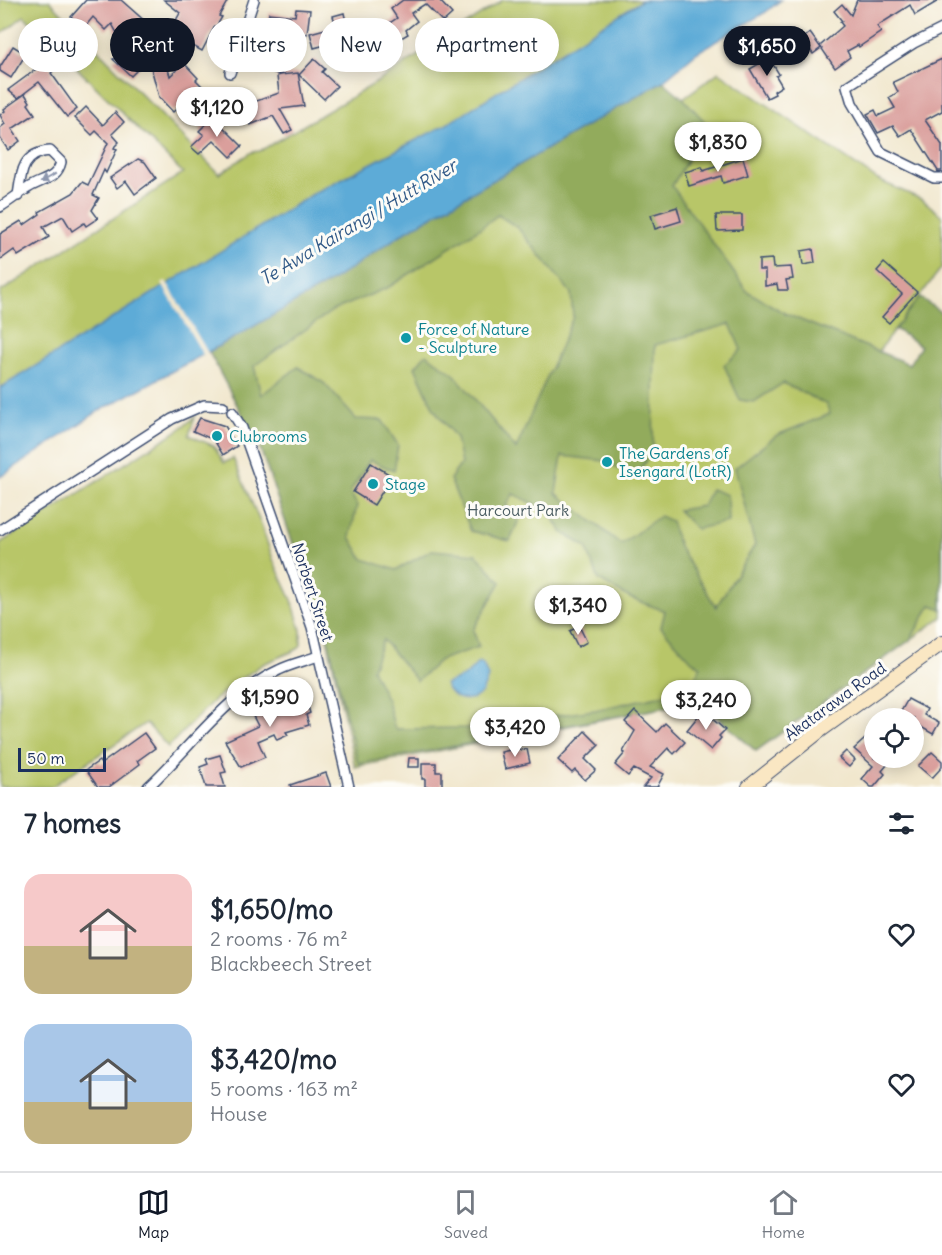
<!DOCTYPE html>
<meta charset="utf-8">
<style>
body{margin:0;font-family:Delius,sans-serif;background:#f2f2f3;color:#1f2937;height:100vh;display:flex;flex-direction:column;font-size:22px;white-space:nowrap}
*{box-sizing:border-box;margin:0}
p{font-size:20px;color:#747a83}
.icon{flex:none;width:33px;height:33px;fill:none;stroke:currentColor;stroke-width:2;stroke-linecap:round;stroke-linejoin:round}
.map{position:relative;height:787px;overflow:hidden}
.panel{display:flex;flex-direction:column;background:#fff;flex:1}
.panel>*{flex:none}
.guide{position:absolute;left:18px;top:18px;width:600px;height:54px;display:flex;gap:12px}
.buttons{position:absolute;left:864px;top:708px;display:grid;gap:12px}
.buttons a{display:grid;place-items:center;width:60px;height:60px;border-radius:50%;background:#fff;box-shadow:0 3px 15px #0003;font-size:30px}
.scale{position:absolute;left:18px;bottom:15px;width:88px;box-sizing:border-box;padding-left:6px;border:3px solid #1b2f5e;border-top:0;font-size:16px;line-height:21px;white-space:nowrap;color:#1b2f5e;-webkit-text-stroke:4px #fdfcf7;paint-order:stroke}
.price{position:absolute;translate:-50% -51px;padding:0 14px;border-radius:21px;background:#fff;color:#222;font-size:20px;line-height:39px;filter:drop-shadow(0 2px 3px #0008)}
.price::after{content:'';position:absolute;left:50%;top:36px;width:18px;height:14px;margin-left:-9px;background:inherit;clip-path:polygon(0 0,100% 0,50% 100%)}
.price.active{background:#111827;color:#fff}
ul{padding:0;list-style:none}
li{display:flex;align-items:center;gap:18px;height:150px;padding:0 24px}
li span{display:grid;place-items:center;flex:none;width:168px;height:120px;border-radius:18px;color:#555}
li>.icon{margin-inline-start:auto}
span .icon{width:72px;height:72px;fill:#fffc;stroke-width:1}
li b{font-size:26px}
h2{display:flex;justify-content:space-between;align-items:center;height:72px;padding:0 24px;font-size:26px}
.tag{padding:0 21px;border-radius:27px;background:#fff;box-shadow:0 3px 15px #0003;font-size:21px;line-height:54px}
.tag.active{background:#111827;color:#fff}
.tabs{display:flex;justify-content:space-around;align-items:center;height:84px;border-top:2px solid #e0e1e3;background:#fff;font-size:16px;color:#747a83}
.tabs a{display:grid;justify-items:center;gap:3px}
.tabs .active{color:#111827}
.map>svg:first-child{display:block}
.green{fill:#b8c668;stroke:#6a7a63;stroke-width:1.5}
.forest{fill:#92ab5c;stroke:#566d5d;stroke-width:1.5;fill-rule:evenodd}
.water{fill:#5dabd7;stroke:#3c6d9a;stroke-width:1.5}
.pier{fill:#f1e7cd}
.building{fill:#da9f9c}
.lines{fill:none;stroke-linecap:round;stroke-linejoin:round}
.street-casing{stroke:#3b4b6f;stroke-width:12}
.secondary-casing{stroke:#3b4b6f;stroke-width:16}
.street{stroke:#fff;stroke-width:9}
.secondary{stroke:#fae7c3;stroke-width:14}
.oneway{fill:#8d97ae}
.culture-dot{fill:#0f9aa8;stroke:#fdfcf7;stroke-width:2}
.labels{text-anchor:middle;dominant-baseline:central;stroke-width:6;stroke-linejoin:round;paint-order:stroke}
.culture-label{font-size:16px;fill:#0d838f;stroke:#fdfcf7;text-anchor:start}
.park-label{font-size:16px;fill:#4a5c61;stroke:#fdfcf7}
.street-label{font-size:16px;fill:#1b2f5e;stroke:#fdfcf7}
.water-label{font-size:18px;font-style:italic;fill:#325a88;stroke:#fdfcf7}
</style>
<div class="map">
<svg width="942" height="787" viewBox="0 0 942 787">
<rect width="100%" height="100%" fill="#fdfcf7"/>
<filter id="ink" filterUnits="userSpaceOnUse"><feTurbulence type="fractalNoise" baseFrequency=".0167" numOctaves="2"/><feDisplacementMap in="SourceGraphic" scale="12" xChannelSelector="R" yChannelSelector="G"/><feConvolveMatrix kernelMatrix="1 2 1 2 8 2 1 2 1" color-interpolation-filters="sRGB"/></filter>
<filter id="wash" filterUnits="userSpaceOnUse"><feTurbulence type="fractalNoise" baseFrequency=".008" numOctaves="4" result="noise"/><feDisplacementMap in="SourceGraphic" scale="24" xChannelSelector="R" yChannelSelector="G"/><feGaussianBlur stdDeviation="1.35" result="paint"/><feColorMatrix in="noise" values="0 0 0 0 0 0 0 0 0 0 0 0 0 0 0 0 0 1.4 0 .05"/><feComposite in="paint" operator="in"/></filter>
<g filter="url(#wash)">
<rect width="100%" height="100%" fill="#f1e7cd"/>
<g class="green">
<polygon points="0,0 49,0 219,174 252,152 260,151 374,84 503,0 645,0 534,75 0,395 0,292 183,173 24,16 0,35"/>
<polygon points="719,72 878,180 923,200 942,216 942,267 853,385 942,402 942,617 756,751 699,701 355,767 322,615 299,561 260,448 209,352 683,98"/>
<polygon points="195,417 189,435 214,446 224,463 233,458 260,522 274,562 292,600 301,630 301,645 296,650 263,664 237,682 214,700 168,747 146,723 51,787 0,787 0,543 180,429"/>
</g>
<g class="forest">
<path d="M663,81L683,98L708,125L672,186L747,291L786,314L909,364L921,346L895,329L919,297L942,313V609L931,605L910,640L756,751L699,701L358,764L322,615L299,561L260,448L209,352L333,280L408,230ZM498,215L517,227L571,293L573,317L516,449L455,375L426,354L415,367L434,409L456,438L461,464L450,479L471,531L510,541L520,517L506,506L513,494L548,510L563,533L586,547L599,580L630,598L665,611L661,627L692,661L701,666L689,689L595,710L466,728L395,729L387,700L372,669L383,640L417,681L440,660L479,647L473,630L501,582L476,554L432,550L396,570L363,559L350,537L357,505L350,492L370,460L394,471L398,445L382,420L356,419L324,383L298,367L261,395L254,366L332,311L389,287L479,229ZM730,324L741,350L724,365L740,400L754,402L783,383L826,404L830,414L777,435L735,468L755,545L716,607L679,547L671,521L660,516L621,544L556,493L562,456L605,461L622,471L640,470L653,449L655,345Z"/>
<polygon points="711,489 727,495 728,522 696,529 678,510 703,506"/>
</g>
<g class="water">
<polygon points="642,0 781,0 766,12 696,53 663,81 408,230 333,280 239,335 99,411 0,477 0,388 316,192 447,124"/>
<path d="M479,662L483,664L488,677L482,693C469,704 452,701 445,684L465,676Z"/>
</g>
<polygon class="pier" points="166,281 209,355 205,358 162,284"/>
<g id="blocks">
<g class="building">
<polygon points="86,0 121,0 147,23 144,25 146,29 145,32 123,44 112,24 106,30 93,17 79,34 70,26 75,20 71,17"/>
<polygon points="164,0 228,0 219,16 222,17 216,27 215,26 202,51 169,33 180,13"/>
<polygon points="403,0 439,0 452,14 443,22 425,4 411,13 417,21 406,30 408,34 372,55 364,40 397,18 391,9"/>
<polygon points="857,0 940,0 915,15 910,5 877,26 881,32 859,47 858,45 847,51 850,57 835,68 820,46 843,26 840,22 842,21 834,11 842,4 851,15"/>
<polygon points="296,9 310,10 307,34 285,32 282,49 285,49 281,75 298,73 304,106 280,109 292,130 284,134 273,116 250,125 243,106 279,93 277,76 281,75 265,70 268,61 271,61 273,42 268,41 270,22 267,22 269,13 295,16"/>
<polygon points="344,13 346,22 352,21 359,45 342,49 340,41 314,48 310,33 336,26 333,16"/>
<polygon points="810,33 821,48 813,54 802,39"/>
<polygon points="161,45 170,76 184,63 198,78 196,80 202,86 173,112 159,97 146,49"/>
<polygon points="13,46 26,54 11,78 0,71 0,67"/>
<polygon points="126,55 139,68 131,76 113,59"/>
<polygon points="769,58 779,74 776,76 782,86 774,91 775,94 767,98 750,69"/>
<polygon points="314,59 325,69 322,72 337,86 324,99 299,75"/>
<polygon points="942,59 942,111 925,120 942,145 942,171 938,171 911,129 900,136 893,126 878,133 867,114 875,110 878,116 895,108 889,98 898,92 893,82"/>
<polygon points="46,62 53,71 51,73 77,109 67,117 39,82 18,98 8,90"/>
<polygon points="25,94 30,102 28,104 35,114 12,129 20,141 8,150 0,138 0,128 5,124 0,115 5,111 4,109"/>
<polygon points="214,100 215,104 235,102 236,110 190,118 188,104"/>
<polygon points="86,107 103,125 115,112 124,122 112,134 119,142 115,146 114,148 117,149 106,173 104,170 93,195 99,198 92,210 98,218 86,226 84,223 72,231 63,216 43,227 49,237 18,256 14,250 0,260 0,234 21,221 24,225 40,214 39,212 73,193 82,182 88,185 108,143 96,131 92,135 75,118"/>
<polygon points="213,117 242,146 231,157 214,140 199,154 191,147 204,135 199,131"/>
<polygon points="743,158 748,175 723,183 721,176 689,186 685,172 702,167 703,171"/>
<polygon points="138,159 145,162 156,178 135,194 126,181 117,188 110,178"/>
<polygon points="677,207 681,221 655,229 651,215"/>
<polygon points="716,215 742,215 742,230 717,231"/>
<polygon points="813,249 815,263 803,265 801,251"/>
<polygon points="772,259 773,268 791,267 793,279 786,280 788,290 778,290 777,284 765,286 765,270 759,270 759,260"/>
<polygon points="884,263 917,292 889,323 882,317 902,294 877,271"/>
<polygon points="200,418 225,426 237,446 223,455 214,440 193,431"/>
<polygon points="371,463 392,476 374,505 353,492"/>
<polygon points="579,626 587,642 578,647 570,631"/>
<polygon points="303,691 310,713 306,715 309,725 286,732 288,735 277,740 274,734 258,741 265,757 241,767 225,741 258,726 252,714 273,704 295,697 294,694"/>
<polygon points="908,699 927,709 924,715 939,723 933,734 914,723 914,718 905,718 899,715"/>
<polygon points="635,711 657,732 665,723 685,742 674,754 668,748 650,767 664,774 657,787 643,787 651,778 634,769 628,776 615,765 625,753 623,752 635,731 625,722"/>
<polygon points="699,715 705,720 709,716 725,730 719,736 721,738 711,750 687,730"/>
<polygon points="585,731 599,745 585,759 596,770 585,780 575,770 572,773 558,760"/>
<polygon points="144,733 155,748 137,761 140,764 109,787 98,787 86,770 99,761 101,764"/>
<polygon points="865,739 874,748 874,758 893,758 882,771 885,774 874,787 871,787 862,779 873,766 854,749"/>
<polygon points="519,748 520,750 527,749 530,763 505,769 501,752"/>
<polygon points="846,751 855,760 849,767 839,758"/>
<polygon points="932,752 942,761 942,767 932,778 918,766"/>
<polygon points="220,755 226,772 221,773 225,787 206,787 200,767 208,764 206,759"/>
<polygon points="409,758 419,758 419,767 408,767"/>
<polygon points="422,763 436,763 436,772 442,772 442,787 425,787 425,779 422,779"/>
<polygon points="326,773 331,787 291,787 290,785"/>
</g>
</g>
</g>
<g filter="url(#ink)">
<use href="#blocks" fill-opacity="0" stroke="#3b4b6f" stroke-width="1.5"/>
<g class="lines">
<defs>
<g id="street">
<polyline points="942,29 914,43 847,86 852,103 881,152 934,178 942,178"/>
<polyline points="230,73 254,0"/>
<path d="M0,207C10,201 18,194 28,188C41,179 57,180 61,162L50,151C22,153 21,173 18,196"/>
<polyline points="232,412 242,428 312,627 349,787"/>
<polyline points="0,530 172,419 204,405 223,406"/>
<path d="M148,787C189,749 227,694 279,670C291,664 305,661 318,656"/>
</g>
<polyline id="secondary" points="749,787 822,729 942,643"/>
</defs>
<use href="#street" class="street-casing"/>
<use href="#secondary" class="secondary-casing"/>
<use href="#street" class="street"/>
<use href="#secondary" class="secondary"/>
</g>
<defs><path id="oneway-solid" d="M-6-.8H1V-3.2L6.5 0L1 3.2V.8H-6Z" transform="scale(1.5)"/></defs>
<use class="oneway" href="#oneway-solid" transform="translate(48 178) rotate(150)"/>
</g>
<g class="culture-dot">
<circle cx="406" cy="338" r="6"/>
<circle cx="217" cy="436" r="6"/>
<circle cx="607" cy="462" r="6"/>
<circle cx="373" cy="484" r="6"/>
</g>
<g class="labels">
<g class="culture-label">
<text x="418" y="329">Force of Nature<tspan x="418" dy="18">- Sculpture</tspan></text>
<text x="229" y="436">Clubrooms</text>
<text x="619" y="453">The Gardens of<tspan x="619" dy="18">Isengard (LotR)</tspan></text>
<text x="385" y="484">Stage</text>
</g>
<g class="park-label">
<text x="518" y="510">Harcourt Park</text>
</g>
<g class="street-label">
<text transform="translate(313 592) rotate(72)">Norbert Street</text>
<text transform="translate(835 701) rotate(-36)">Akatarawa Road</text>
</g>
<g class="water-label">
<text transform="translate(358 222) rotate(-31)">Te Awa Kairangi / Hutt River</text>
</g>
</g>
</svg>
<div class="buttons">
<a><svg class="icon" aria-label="locate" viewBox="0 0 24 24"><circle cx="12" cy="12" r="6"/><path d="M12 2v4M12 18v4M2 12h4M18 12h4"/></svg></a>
</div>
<div class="scale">50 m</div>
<b class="price active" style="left:767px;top:77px">$1,650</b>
<b class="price" style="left:217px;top:138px">$1,120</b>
<b class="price" style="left:718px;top:173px">$1,830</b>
<b class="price" style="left:578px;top:636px">$1,340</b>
<b class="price" style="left:270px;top:728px">$1,590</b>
<b class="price" style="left:706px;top:731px">$3,240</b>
<b class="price" style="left:515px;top:758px">$3,420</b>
<div class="guide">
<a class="tag">Buy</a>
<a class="tag active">Rent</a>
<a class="tag">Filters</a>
<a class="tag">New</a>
<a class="tag">Apartment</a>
</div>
</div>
<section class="panel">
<h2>7 homes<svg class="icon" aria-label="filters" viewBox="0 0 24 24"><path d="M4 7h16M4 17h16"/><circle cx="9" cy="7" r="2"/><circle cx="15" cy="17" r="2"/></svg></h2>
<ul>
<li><span style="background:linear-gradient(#f6c9c9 60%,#c2b280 0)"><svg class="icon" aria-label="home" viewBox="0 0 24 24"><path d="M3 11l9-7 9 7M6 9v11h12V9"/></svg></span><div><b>$1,650/mo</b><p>2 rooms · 76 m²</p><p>Blackbeech Street</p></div><svg class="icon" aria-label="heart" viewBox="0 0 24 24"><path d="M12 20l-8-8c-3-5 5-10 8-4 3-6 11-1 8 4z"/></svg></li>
<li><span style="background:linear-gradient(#a9c7e8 65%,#c2b280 0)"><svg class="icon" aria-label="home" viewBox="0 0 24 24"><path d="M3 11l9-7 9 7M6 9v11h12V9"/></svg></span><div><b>$3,420/mo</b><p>5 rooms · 163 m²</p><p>House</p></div><svg class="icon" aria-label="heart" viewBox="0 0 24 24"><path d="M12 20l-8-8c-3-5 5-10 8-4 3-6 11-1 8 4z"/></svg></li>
</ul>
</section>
<nav class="tabs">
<a class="active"><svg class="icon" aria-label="map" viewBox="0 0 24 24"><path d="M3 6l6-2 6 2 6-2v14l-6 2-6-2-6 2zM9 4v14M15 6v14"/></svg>Map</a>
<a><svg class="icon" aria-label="saved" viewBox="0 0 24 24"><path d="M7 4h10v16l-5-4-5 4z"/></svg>Saved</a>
<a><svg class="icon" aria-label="home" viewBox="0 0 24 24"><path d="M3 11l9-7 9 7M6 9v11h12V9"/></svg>Home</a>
</nav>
